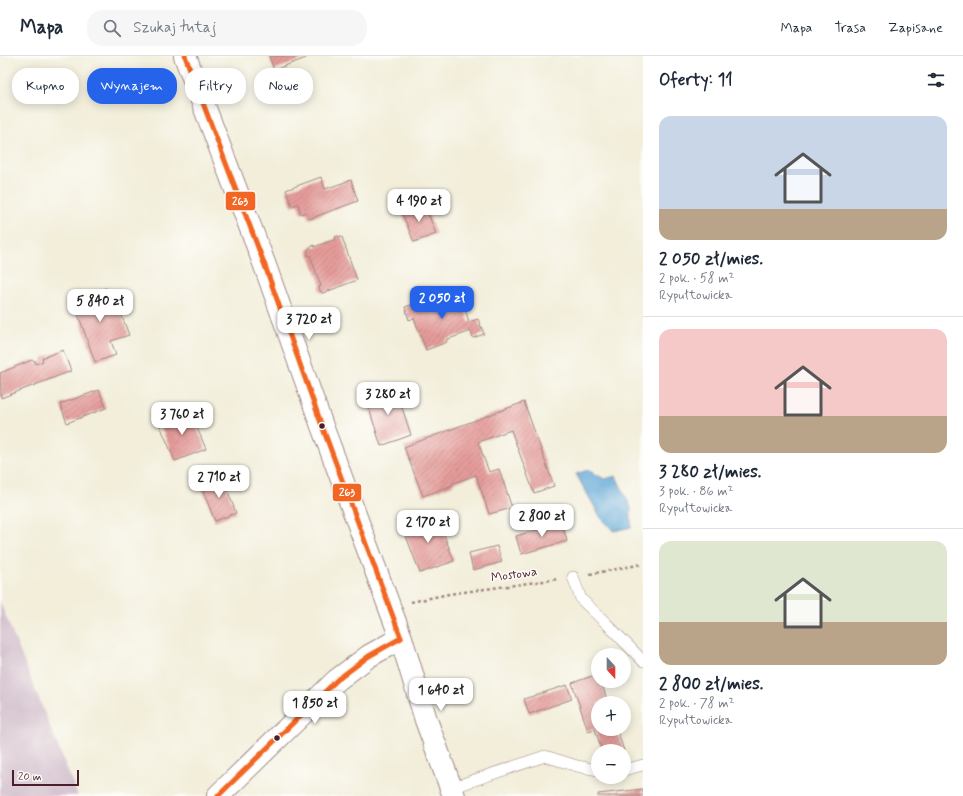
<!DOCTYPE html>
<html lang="pl">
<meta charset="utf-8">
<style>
body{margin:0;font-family:Mynerve,sans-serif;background:#f6f6f7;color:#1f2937;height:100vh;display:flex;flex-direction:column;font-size:15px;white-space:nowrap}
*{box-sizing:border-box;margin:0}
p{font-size:13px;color:#747a83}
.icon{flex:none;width:22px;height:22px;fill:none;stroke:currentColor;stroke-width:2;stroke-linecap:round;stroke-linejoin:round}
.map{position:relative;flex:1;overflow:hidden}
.drawer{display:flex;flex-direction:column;background:#fff;width:320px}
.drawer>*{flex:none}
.banner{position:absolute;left:12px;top:12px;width:380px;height:36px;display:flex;gap:8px}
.needle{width:26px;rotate:159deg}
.buttons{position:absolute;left:591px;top:592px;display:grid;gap:8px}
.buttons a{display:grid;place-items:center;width:40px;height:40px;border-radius:50%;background:#fff;box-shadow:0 2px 10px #0003;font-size:20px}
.scale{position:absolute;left:12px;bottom:10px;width:67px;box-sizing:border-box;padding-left:4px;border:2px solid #4a1f2b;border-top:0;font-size:11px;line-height:14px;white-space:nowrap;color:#4a1f2b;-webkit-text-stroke:3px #fdfcf7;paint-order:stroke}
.price{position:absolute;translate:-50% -34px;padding:0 9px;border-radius:8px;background:#fff;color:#222;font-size:13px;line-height:26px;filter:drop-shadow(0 1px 2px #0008)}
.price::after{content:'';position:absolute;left:50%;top:24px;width:12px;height:9px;margin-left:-6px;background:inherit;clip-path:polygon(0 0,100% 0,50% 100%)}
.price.current{background:#2563eb;color:#fff}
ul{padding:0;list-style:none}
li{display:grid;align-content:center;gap:8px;height:212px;padding:0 16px}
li+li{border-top:1px solid #e0e1e3}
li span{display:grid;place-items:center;height:124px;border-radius:12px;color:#555}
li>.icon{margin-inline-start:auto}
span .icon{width:72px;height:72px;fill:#fffc;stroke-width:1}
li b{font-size:17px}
h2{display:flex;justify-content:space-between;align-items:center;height:48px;padding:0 16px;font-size:17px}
.tag{padding:0 14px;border-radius:16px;background:#fff;box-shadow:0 2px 10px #0003;font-size:14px;line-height:36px}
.tag.current{background:#2563eb;color:#fff}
header{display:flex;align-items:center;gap:24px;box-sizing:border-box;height:56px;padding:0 20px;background:#fff;border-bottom:1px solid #e0e1e3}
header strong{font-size:19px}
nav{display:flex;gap:22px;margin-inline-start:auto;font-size:14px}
.search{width:280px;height:36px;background:#f6f6f7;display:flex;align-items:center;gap:10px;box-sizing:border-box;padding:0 14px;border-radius:16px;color:#747a83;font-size:15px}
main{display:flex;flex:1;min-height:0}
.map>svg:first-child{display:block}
.industrial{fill:#d1bdcb}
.water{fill:#60a8d7;stroke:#556481}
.building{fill:url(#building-hatch)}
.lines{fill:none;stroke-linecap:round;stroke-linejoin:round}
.service-casing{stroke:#9e8682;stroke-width:12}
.tertiary-casing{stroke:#9e8682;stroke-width:24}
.path{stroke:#9e8682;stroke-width:2.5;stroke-dasharray:3 3;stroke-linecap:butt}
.service{stroke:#fff;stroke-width:11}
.tertiary{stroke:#fff;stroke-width:22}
.bus-1-casing{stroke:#fdfcf7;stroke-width:8}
.bus-1{stroke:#f26522;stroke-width:5}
.bus-dot{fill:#4a1f2b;stroke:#fdfcf7;stroke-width:1.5}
.labels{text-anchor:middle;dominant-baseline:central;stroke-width:3;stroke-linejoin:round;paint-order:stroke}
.street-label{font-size:13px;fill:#4a1f2b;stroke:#fdfcf7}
.line-badge{stroke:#fdfcf7;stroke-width:1.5}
.badge-label{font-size:11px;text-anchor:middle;font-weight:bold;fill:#fff}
</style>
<header>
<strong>Mapa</strong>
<div class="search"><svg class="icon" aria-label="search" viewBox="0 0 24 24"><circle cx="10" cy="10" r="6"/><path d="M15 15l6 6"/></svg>Szukaj tutaj</div>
<nav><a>Mapa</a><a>Trasa</a><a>Zapisane</a></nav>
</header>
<main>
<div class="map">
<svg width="643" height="740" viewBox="0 0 643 740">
<defs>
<pattern id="building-hatch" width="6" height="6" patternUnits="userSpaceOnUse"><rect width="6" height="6" fill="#e59c9a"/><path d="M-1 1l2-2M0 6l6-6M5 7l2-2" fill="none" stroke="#bc7f7e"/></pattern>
</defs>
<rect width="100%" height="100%" fill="#fdfcf7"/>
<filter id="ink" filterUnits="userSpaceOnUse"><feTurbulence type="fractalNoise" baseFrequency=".025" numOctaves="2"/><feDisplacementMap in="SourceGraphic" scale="8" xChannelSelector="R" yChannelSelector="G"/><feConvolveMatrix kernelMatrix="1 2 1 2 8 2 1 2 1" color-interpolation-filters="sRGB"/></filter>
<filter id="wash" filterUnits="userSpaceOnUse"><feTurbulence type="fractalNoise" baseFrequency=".012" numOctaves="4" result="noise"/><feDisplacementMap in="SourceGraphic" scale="16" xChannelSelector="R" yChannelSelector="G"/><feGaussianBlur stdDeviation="0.9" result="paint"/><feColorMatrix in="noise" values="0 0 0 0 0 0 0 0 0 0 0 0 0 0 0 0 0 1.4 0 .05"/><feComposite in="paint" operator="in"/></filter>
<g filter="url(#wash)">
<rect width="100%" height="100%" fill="#f2eeda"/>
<polygon class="industrial" points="0,546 78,740 0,740"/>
<polygon class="water" points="588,414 605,423 616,420 631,452 631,471 614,475 601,462 576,418"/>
<g id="blocks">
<g class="building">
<polygon points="269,0 306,0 306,2 274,14"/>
<polygon points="321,121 325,133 351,124 358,145 309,163 306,156 301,158 298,148 292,150 286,134"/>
<polygon points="425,149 436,178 414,186 402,157"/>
<polygon points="338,180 342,181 357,224 323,237 320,235 319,231 321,230 310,199 308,200 308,193 314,189 314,191 336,183 335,181"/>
<polygon points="106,232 115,257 120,255 129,279 111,285 116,299 95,306 73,244"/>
<polygon points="453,234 460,255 465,253 469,266 478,263 484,278 473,282 471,275 446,284 447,286 426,294 414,262 409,264 405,251 425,244 427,250 434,248 432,241"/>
<polygon points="63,294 71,315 1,342 0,317 32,304 35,305 36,308 43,305 42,302"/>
<polygon points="395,330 411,379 381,390 365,340"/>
<polygon points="99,334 106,352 67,367 60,348"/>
<polygon points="524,346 554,430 534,437 511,374 478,386 489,416 499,413 512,452 489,458 476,419 453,427 453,429 423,440 404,391"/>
<polygon points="190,355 206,393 175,405 159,367"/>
<polygon points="223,422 236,457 215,465 201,430"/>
<polygon points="437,460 454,505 420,517 403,472"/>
<polygon points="562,467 567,485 521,498 516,480"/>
<polygon points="497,490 502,506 473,514 469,497"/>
<polygon points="598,618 598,625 601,625 608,647 598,647 598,673 617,673 624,695 602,695 595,673 588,675 572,627"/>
<polygon points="567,629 572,643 529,658 524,643"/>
<polygon points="643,733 643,740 598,740 598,738"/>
</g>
</g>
</g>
<g filter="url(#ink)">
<use href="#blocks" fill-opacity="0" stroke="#9e8682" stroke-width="1"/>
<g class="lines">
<defs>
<g id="service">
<polyline points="573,521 581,543 607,568 643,605"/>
<polyline points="624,714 643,709"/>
<polyline points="451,732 545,700 577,710 598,714"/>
</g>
<g id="tertiary">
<polyline points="185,0 264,207 322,370 401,582 426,664 454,740"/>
<polyline points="218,740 337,624 369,600 401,582"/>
</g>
</defs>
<use href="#service" class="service-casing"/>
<use href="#tertiary" class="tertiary-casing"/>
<g class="path">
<polyline points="590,518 643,508"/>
<polyline points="411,546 449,538 558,523"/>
</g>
<use href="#service" class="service"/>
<use href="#tertiary" class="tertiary"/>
<defs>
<g id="bus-1">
<polyline points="185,0 264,207 322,370 401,582"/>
<polyline points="218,740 337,624 369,600 401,582"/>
</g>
</defs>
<use href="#bus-1" class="bus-1-casing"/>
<use href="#bus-1" class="bus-1"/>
</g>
</g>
<g class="bus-dot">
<circle cx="322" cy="370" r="3.5"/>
<circle cx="277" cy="682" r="3.5"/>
</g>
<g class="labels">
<g class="street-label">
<text transform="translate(514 519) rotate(-8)">Mostowa</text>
</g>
</g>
<g class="line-badge">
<rect x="225" y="135" width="31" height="20" rx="4" fill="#f26522"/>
<rect x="332" y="427" width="30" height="19" rx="4" fill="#f26522"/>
</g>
<g class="badge-label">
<text x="240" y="149">263</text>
<text x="347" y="440">263</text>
</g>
</svg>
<div class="buttons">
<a><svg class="needle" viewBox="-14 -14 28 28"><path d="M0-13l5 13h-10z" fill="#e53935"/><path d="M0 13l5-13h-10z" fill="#747a83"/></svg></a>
<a>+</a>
<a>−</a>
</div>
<div class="scale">20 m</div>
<b class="price" style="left:419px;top:167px">4 190 zł</b>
<b class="price current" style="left:442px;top:264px">2 050 zł</b>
<b class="price" style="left:100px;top:267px">5 840 zł</b>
<b class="price" style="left:309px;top:285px">3 720 zł</b>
<b class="price" style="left:388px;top:360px">3 280 zł</b>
<b class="price" style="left:182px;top:380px">3 760 zł</b>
<b class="price" style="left:219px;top:443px">2 710 zł</b>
<b class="price" style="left:542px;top:482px">2 800 zł</b>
<b class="price" style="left:428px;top:488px">2 170 zł</b>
<b class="price" style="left:441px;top:656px">1 640 zł</b>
<b class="price" style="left:315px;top:669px">1 850 zł</b>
<div class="banner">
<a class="tag">Kupno</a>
<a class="tag current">Wynajem</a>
<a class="tag">Filtry</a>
<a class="tag">Nowe</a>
</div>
</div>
<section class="drawer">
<h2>Oferty: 11<svg class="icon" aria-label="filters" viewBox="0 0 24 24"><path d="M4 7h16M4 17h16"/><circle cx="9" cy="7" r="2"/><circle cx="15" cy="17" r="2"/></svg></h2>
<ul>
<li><span style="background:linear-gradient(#c9d6e8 75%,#b9a48a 0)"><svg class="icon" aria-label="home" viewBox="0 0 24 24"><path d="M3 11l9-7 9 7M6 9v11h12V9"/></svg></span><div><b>2 050 zł/mies.</b><p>2 pok. · 58 m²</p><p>Rypułtowicka</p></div></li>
<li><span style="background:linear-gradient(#f6c9c9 70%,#b9a48a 0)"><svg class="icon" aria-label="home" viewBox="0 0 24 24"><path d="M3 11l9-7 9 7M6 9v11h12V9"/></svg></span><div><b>3 280 zł/mies.</b><p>3 pok. · 86 m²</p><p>Rypułtowicka</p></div></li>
<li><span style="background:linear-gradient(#dfe7d0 65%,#b9a48a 0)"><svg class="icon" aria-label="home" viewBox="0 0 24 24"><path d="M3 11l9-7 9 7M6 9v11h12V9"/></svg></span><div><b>2 800 zł/mies.</b><p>2 pok. · 78 m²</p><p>Rypułtowicka</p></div></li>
</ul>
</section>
</main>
